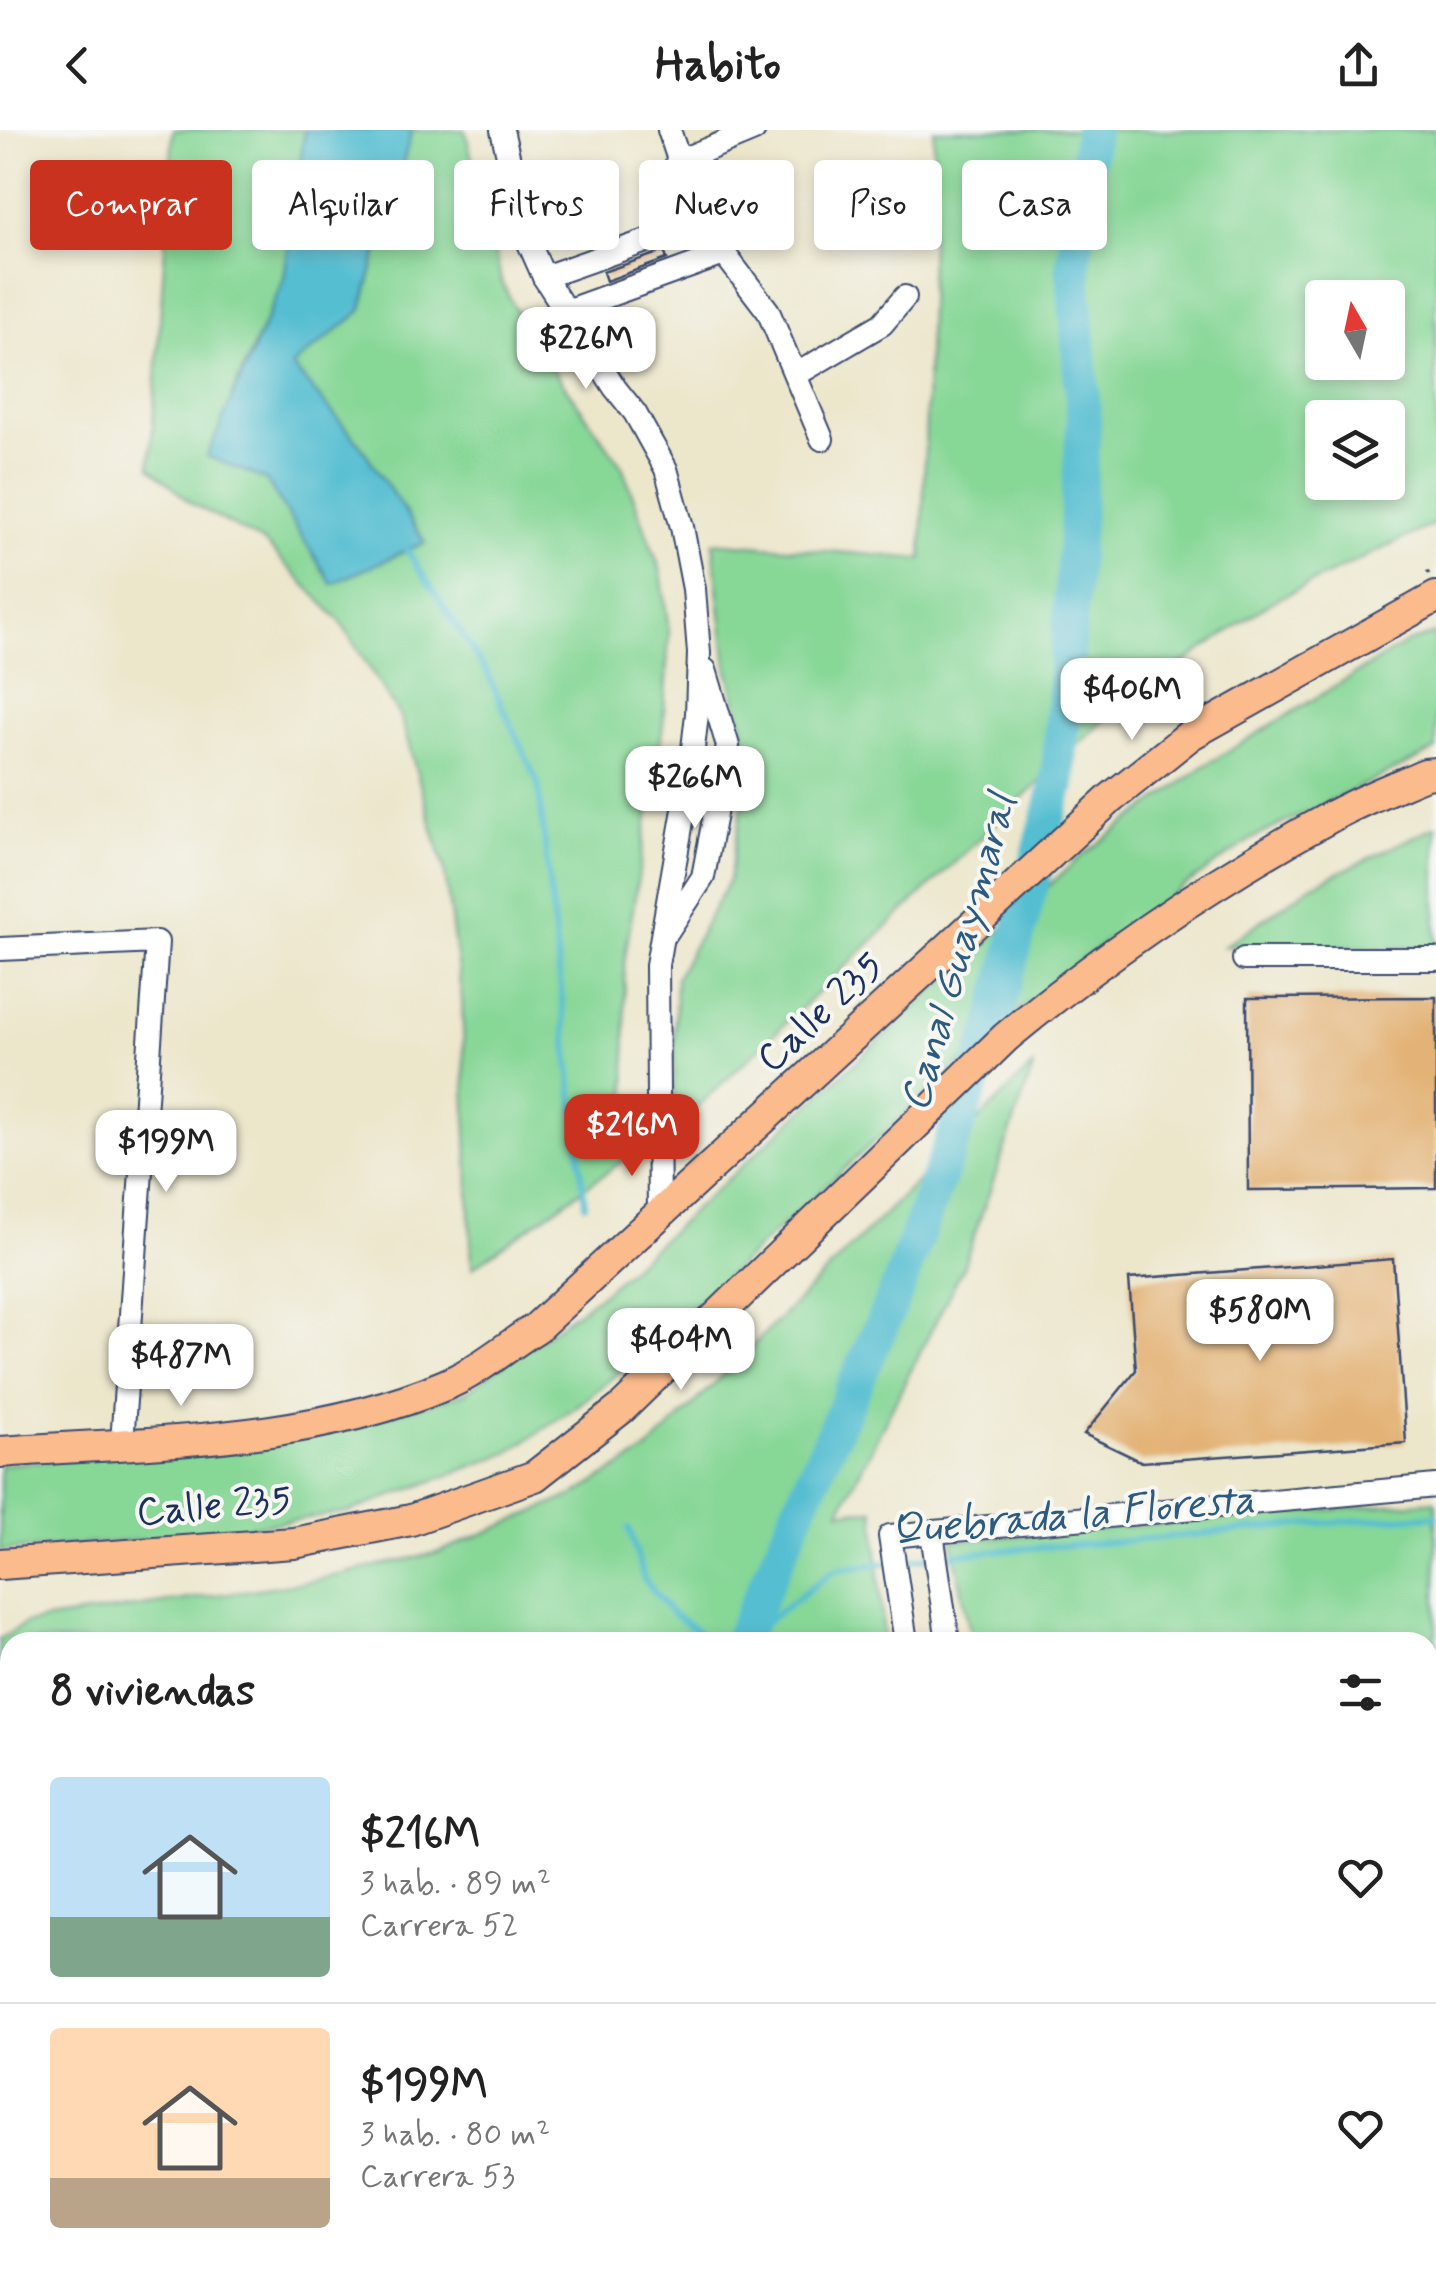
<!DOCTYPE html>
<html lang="es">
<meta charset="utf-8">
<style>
body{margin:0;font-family:Mynerve,sans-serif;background:#f2f2f2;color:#222;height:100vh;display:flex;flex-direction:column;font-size:38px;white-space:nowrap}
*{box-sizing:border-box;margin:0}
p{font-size:32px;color:#767676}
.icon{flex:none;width:55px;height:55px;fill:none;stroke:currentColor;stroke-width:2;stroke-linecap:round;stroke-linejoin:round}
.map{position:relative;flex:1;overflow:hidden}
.drawer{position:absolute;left:0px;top:1502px;width:1438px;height:642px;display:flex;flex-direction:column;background:#fff;border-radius:30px 30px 0 0;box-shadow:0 5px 15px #0003}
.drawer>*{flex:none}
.banner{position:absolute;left:30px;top:30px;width:1378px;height:90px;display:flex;gap:20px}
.needle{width:65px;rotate:351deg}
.buttons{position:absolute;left:1305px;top:150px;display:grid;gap:20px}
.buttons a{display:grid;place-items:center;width:100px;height:100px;border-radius:10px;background:#fff;box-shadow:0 5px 15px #0003;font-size:50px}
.price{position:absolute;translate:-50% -85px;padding:0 22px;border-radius:20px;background:#fff;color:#222;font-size:32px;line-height:65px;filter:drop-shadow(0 2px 5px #0008)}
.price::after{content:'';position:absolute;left:50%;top:60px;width:30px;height:22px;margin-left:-15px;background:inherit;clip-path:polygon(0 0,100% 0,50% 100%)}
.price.active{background:#c8321e;color:#fff}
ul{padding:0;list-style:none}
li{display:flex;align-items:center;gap:30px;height:250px;padding:0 50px}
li+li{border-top:2px solid #e0e0e0}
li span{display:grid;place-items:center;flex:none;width:280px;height:200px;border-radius:10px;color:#555}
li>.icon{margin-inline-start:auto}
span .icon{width:120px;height:120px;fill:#fffc;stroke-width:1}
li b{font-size:42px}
h2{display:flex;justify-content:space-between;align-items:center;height:120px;padding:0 50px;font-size:42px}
.tag{padding:0 35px;border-radius:10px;background:#fff;box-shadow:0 5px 15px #0003;font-size:35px;line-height:90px}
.tag.active{background:#c8321e;color:#fff}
header{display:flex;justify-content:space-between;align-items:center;height:130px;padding:0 50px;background:#fff;font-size:45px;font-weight:700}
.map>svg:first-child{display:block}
.built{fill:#ebd8ba}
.green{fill:#87d797;stroke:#51837a;stroke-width:2.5;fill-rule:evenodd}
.water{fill:#54bed1;stroke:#387698;stroke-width:2.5}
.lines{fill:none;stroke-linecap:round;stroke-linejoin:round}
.stream{stroke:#54bed1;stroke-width:6}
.river{stroke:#54bed1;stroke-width:35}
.building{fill:#e3b276}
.minor-casing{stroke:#3a4a6e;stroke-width:26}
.major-casing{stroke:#3a4a6e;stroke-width:34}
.path{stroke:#3a4a6e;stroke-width:4;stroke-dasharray:2.5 8;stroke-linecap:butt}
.minor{stroke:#fff;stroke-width:22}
.major{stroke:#fbbb8d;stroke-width:30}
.labels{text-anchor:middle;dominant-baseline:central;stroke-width:8;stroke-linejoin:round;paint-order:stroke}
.street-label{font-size:40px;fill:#1b2f5e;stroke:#f6f6f2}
.water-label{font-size:42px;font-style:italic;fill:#2c5a80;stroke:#f6f6f2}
</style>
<header><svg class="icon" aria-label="back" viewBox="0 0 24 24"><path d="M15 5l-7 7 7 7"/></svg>Habito<svg class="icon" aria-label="share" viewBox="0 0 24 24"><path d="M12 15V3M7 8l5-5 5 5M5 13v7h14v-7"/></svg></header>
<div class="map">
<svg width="1436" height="2143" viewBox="0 0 1436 2143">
<rect width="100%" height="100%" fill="#f6f6f2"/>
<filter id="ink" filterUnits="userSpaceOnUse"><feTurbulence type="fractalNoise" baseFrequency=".01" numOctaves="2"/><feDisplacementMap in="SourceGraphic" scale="20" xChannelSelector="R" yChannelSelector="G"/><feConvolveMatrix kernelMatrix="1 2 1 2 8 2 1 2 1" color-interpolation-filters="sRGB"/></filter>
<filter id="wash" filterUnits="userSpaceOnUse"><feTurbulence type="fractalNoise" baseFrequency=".0048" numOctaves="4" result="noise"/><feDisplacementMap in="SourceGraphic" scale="40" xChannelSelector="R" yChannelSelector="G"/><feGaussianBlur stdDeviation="2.25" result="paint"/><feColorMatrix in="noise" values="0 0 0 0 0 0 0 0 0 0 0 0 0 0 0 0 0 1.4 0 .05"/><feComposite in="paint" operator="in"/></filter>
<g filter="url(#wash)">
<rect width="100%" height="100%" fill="#ece6cb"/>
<g class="built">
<polygon points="1436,1850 1436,2143 1343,2143 1348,2135 1428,2135 1428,1856"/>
<polygon points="885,2135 1071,2135 1078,2143 889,2143"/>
</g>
<g class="green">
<polygon points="173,0 305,0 284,149 231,267 266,350 332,454 424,413 359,313 292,236 361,181 412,0 465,0 502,153 532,210 622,336 661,442 669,502 663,595 624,833 628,1027 472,1138 462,870 444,737 401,588 340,491 265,413 191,373 150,337"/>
<path d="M934,0H1436V393L1271,472L1112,583L673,1000L676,848L729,750L751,629L727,536L713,412L922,429ZM1322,168H1388V232H1322ZM1322,288H1388V352H1322Z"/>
<polygon points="1436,504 1436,620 1253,708 1109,809 1008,889 643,1223 577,1276 508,1323 349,1382 179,1407 0,1421 0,1335 320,1304 464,1263 602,1164 1079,728 1204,636 1408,512"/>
<polygon points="1436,696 1436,818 1225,816 1313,755"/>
<polygon points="1034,935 963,1137 840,1381 874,1380 884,1512 10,1512 10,2020 0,2016 0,1509 27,1493 312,1451 440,1422 574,1365 647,1321"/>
<polygon points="1436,1371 1436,1730 1428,1727 1428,1512 972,1512 952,1411"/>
<polygon points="579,2135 837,2135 840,2143 578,2143"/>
<polygon points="1112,2135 1334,2135 1326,2143 1121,2143"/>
</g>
<polygon class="water" points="305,0 412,0 361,181 292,236 359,313 425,412 332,454 266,350 207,326 284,149"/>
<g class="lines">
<g class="stream">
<polyline points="407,420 487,543 538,653 585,1075"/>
<polyline points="629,1398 644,1449 671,1483 707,1508 740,1512 834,1440 887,1433"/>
<path d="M899,1431C979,1420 1057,1417 1137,1410C1237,1401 1336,1390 1436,1386"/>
</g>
<g class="river">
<polyline points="740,1512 897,1160 992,902 1058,652 1084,290 1073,135 1092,0"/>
<polyline points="654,2135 654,2143"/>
</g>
</g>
<g id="blocks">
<g class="building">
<polygon points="664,121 667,129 606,151 603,142"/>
<polygon points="1436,867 1436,1058 1248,1060 1247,868"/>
<polygon points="1393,1129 1406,1313 1142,1332 1084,1304 1136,1240 1129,1149"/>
</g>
</g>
</g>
<g filter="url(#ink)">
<use href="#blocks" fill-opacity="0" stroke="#3a4a6e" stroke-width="2.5"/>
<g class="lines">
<defs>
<g id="minor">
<polyline points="502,0 528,111 544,147 615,258 635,283 666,339 682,397 694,459 699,523 697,584 690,645 657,835 659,1087"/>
<polyline points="669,0 700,92 768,181 822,309"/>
<polyline points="677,32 754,0"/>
<polyline points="544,147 700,92"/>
<polyline points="566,181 724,124"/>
<polyline points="797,244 882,194 905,167"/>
<polyline points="667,802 703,747 728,616 705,540"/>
<polyline points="0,819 157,812 122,1313"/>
<polyline points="1244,829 1436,829"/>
<polyline points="932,1403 948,1512"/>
<polyline points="906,1512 890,1406 1436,1356"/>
<polyline points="1428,1735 1436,1741"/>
<polyline points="1428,1784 1436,1792"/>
<polyline points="1428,1823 1436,1817"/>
<polyline points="851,2135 854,2143"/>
</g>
<g id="major">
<path d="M0,1322C148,1311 306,1314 445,1255C477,1242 507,1216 536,1198L1111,668L1190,605L1436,467"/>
<path d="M0,1434L294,1413L411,1390L535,1346L622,1278L1006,907C1107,823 1218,748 1334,685C1363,669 1395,657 1425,644L1436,643"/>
</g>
</defs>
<use href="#minor" class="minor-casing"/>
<use href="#major" class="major-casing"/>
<polyline class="path" points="1427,443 1436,438"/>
<use href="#minor" class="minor"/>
<use href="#major" class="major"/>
</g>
</g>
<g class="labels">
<g class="street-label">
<text transform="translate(821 883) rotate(-43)">Calle 235</text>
<text transform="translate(214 1377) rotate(-5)">Calle 235</text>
</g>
<g class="water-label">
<text transform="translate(960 823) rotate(-74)">Canal Guaymaral</text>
<text transform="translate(1073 1386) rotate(-5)">Quebrada la Floresta</text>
</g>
</g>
</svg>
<div class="buttons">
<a><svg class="needle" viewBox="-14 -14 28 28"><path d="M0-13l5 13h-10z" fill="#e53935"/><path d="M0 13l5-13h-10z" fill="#767676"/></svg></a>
<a><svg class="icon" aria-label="layers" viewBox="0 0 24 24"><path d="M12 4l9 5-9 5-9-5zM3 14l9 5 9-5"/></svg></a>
</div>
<b class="price" style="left:586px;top:262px">$226M</b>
<b class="price" style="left:1132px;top:613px">$406M</b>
<b class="price" style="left:695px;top:701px">$266M</b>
<b class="price active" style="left:632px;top:1049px">$216M</b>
<b class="price" style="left:166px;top:1065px">$199M</b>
<b class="price" style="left:1260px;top:1234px">$580M</b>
<b class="price" style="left:681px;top:1263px">$404M</b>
<b class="price" style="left:181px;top:1279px">$487M</b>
<div class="banner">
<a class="tag active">Comprar</a>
<a class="tag">Alquilar</a>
<a class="tag">Filtros</a>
<a class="tag">Nuevo</a>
<a class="tag">Piso</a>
<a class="tag">Casa</a>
</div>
<section class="drawer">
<h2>8 viviendas<svg class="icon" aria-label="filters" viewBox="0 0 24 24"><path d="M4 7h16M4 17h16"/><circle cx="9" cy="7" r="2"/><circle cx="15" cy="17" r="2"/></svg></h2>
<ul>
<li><span style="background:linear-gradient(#bfe0f5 70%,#7fa58c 0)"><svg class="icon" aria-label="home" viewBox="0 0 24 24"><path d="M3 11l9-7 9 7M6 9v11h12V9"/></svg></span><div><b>$216M</b><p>3 hab. · 89 m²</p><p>Carrera 52</p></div><svg class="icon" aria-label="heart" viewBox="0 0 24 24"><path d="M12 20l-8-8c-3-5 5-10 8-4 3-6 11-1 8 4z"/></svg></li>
<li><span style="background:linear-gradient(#ffd9b3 75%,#b9a48a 0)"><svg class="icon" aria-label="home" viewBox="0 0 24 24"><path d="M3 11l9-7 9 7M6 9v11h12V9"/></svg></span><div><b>$199M</b><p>3 hab. · 80 m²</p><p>Carrera 53</p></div><svg class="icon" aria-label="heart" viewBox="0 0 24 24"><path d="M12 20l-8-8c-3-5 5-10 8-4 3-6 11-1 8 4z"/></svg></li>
</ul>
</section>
</div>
